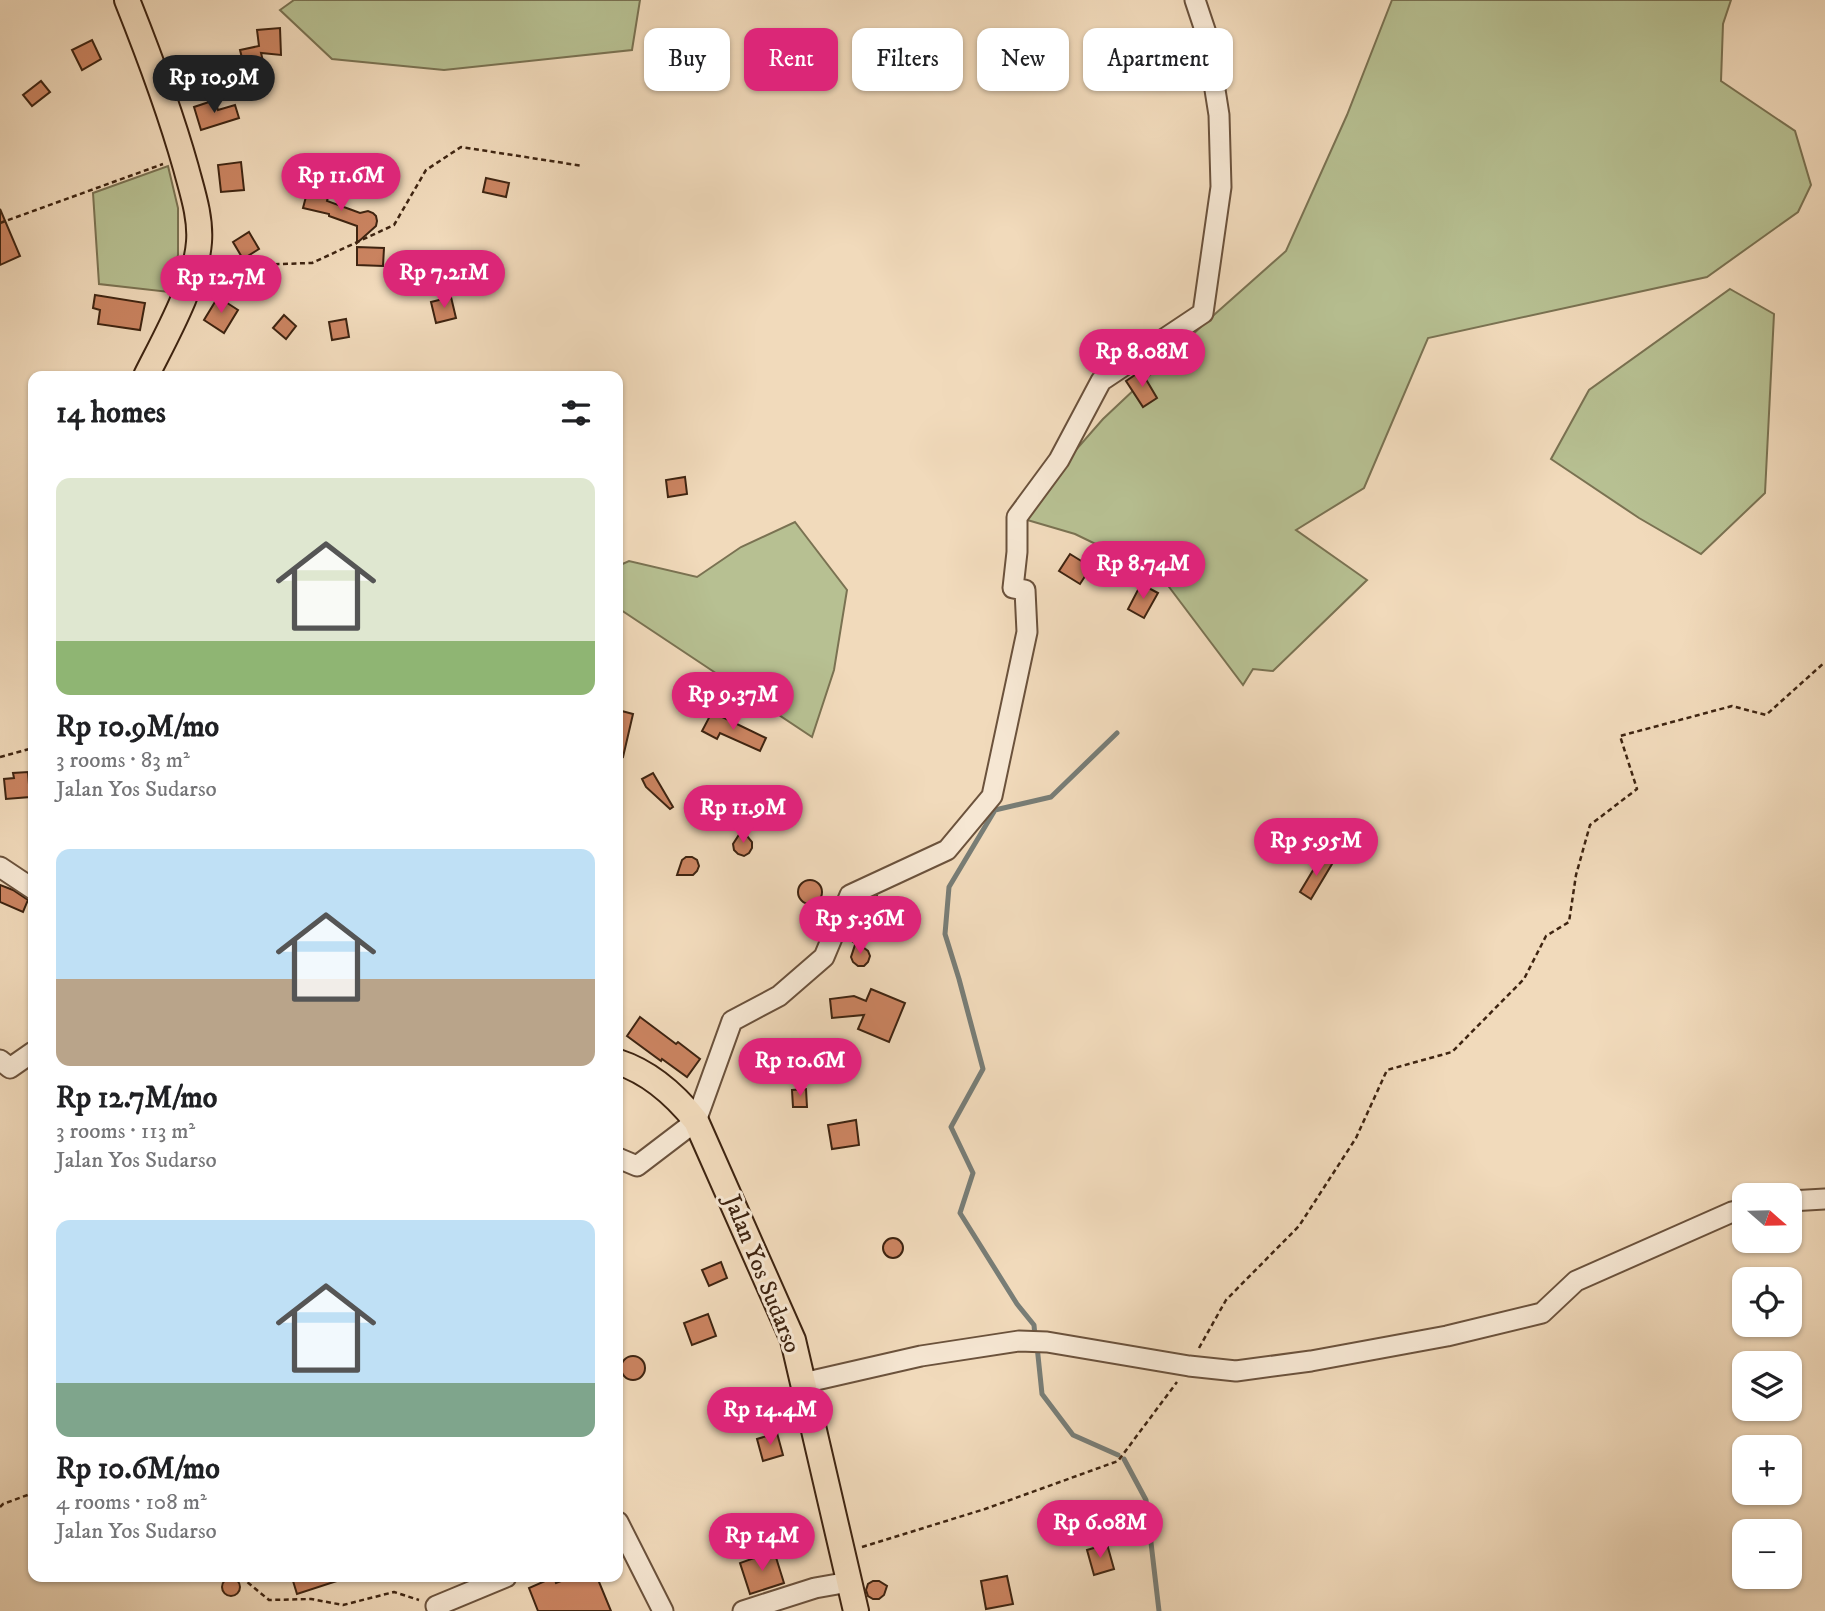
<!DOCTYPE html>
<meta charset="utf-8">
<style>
body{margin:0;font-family:"IM FELL DW Pica",serif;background:#f6f6f6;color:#202124;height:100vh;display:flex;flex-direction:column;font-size:26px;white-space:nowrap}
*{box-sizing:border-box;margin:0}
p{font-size:23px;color:#757577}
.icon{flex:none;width:38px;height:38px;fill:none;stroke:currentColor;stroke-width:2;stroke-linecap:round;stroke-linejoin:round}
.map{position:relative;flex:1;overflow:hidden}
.panel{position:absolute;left:28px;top:371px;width:595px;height:1211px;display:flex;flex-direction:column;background:#fff;border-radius:14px;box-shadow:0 2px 5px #0004}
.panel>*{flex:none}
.hud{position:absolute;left:644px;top:28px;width:665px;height:63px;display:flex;gap:14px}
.needle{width:46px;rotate:110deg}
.tools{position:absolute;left:1732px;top:1183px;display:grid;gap:14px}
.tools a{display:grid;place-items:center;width:70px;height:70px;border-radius:14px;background:#fff;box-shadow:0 2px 5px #0004;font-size:35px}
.price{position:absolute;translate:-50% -60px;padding:0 16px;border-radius:24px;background:#db2777;color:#fff;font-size:23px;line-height:46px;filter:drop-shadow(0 2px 4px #0008)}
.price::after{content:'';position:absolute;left:50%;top:42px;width:21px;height:16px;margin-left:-10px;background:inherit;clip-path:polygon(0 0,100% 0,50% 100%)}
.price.selected{background:#222;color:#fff}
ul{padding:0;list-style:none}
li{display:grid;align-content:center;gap:14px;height:371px;padding:0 28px}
li span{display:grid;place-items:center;height:217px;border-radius:14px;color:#555}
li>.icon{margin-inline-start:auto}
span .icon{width:126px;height:126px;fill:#fffc;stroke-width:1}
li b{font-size:30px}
h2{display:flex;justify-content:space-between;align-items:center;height:84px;padding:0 28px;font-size:30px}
.tag{padding:0 24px;border-radius:14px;background:#fff;box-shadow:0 2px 5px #0004;font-size:24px;line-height:63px}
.tag.selected{background:#db2777;color:#fff}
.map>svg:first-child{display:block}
.green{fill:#b7c092;stroke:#7a7252;stroke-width:2}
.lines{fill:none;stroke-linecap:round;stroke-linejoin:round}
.stream{stroke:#787d76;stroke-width:5}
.building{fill:#cb8461;stroke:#3e2411;stroke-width:2}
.minor-casing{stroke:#6b523c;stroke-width:23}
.major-casing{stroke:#3e2411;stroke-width:28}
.path{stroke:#3e2411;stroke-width:2.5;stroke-dasharray:5 3.5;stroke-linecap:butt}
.minor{stroke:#f6e7d3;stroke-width:19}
.major{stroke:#f1dabb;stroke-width:24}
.labels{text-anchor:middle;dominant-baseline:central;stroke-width:6;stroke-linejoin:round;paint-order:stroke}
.street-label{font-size:24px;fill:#3e2411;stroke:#f6e7d3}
</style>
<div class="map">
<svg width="1825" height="1611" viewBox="0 0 1825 1611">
<rect width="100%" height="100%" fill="#f1dabb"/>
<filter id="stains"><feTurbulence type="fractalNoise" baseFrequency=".00286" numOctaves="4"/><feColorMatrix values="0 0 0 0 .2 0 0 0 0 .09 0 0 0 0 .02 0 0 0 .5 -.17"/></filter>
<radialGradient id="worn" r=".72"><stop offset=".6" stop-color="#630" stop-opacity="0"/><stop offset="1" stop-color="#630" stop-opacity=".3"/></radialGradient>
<g class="green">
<polygon points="294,0 640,0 632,50 444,70 332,59 280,10"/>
<polygon points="1392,0 1731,0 1723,24 1721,81 1795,131 1811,185 1798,212 1707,277 1428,338 1364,488 1296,530 1367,580 1273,671 1253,669 1243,685 1160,575 1075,534 1017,517 1103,419 1206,322 1286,251 1347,115"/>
<polygon points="168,166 178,208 178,255 169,292 99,284 93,193"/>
<polygon points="1730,289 1774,314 1765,493 1701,554 1639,518 1551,459 1589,390"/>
<polygon points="795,522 847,590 834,670 812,737 618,608 618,566 629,561 697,577 741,547"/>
</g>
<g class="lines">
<g class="stream">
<polyline points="1035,1336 1034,1325 1017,1304 960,1213 973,1173 951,1127 983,1069 959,979 945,934 949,887 995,810 1051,797 1117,733"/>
<polyline points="1037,1346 1042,1394 1073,1435 1118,1455"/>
<polyline points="1124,1459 1146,1500 1159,1611"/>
</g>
</g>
<g class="building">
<polygon points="280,28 281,55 261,53 264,65 245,70 240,50 259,46 257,30"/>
<polygon points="92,40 101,59 82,70 72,50"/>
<polygon points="41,81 50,92 32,106 23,95"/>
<polygon points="215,100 218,110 235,105 239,118 201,130 194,107"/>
<polygon points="241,162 244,190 221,192 218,165"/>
<polygon points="486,178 509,183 506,197 483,192"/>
<polygon points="308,189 329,194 327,201 352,210 360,213 368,211 373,213 376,216 377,221 376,226 357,243 357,226 329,216 329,214 303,208"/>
<polygon points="0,209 20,256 0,265"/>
<polygon points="249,232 259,249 243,259 233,242"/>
<polygon points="357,247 384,248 383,266 357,265"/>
<polygon points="95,295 145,303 140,330 98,324 100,310 93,308"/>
<polygon points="218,297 238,310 224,333 204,320"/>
<polygon points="451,297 456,318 436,323 431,302"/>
<polygon points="284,315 296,326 286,339 273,328"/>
<polygon points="346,319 349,337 332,340 329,322"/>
<polygon points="1141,371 1157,398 1143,407 1126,381"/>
<polygon points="685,477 687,494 668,497 666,480"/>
<polygon points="1070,554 1091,567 1080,584 1059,571"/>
<polygon points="1141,584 1158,593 1144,618 1128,609"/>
<polygon points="618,710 633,714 623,757 618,756"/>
<polygon points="712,712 766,738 760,751 720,733 717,739 702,731"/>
<polygon points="28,772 30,797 6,799 4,779 14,778 13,773"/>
<polygon points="653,773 673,807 670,809 646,787 642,779"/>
<polygon points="742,830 752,842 752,848 749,853 744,856 738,854 734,850 733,844"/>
<polygon points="686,857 692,857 697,860 699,866 697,871 693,875 677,875 682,860"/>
<polygon points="1321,857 1332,864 1311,899 1300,892"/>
<circle cx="810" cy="892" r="12"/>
<polygon points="0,885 13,890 28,900 23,912 0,902"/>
<polygon points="877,896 879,901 878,906 855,943 846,937 859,904"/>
<polygon points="856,942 868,951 870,956 868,962 864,966 858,966 853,962 851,957"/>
<polygon points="871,989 905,1003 889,1042 858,1029 864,1015 832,1018 830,999 854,996 866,1001"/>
<polygon points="640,1017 676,1044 678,1042 700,1059 687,1077 662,1059 661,1061 627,1036"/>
<polygon points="806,1089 807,1107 793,1107 792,1090"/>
<polygon points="856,1120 859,1145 832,1149 828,1125"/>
<circle cx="893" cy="1248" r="10"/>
<polygon points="721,1262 727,1278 709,1286 702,1270"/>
<polygon points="708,1314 716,1336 692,1345 684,1323"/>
<circle cx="633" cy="1368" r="12"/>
<polygon points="777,1433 783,1455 763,1461 757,1439"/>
<polygon points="768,1515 775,1517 777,1524 772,1536 761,1530 759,1524 762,1517"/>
<polygon points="1107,1544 1114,1569 1094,1575 1087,1550"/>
<polygon points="774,1551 784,1583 750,1594 740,1563"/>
<polygon points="1007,1576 1013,1604 986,1609 981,1581"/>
<polygon points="306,1577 343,1577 343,1579 297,1594 293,1581"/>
<polygon points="554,1577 556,1583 572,1577 597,1577 611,1611 538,1611 529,1588"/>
<circle cx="231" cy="1587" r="9"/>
<polygon points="873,1581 879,1581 887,1586 884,1595 879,1599 873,1599 868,1596 866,1590 868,1584"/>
</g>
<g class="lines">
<defs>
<g id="minor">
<polyline points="0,867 33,889"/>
<polyline points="0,1060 10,1068 33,1052"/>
<polyline points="618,1158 637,1166 696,1121 732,1021 779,996 824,957 850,895 947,850 992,796 1027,632 1025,590 1013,588 1017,552 1017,517 1059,460 1101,381 1203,313 1221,187 1219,115 1206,33 1195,0"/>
<polyline points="1790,1201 1825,1199"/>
<polyline points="803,1383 921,1356 1019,1341 1047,1342 1189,1366 1236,1371 1311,1361 1447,1336 1542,1313 1576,1281 1732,1212 1745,1209"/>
<polyline points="618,1522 663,1611"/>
<polyline points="436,1606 506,1577"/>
<polyline points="743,1611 815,1588 849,1582"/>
</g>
<g id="major">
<path d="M127,0C149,55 170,111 186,168C192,191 201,217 199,242C196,284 165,338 146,376"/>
<path d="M618,1062C649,1072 676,1096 696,1121L793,1340L856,1611"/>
</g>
</defs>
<use href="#minor" class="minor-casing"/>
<use href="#major" class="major-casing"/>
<g class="path">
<polyline points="0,223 163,164"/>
<polyline points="215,266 312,263 394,225 426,170 461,147 583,166"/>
<polyline points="0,757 33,748"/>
<polyline points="1199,1348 1226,1300 1299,1226 1356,1138 1387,1070 1452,1052 1524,979 1546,936 1569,922 1576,875 1590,825 1637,789 1620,736 1732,706 1766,715 1825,662"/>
<polyline points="0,1507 3,1504 33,1493"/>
<polyline points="862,1547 985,1509 1118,1461 1177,1382"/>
<polyline points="241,1577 269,1600 311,1599 343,1605 394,1592 419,1600"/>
</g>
<use href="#minor" class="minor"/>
<use href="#major" class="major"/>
</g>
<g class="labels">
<g class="street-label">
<text transform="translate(762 1274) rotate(68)">Jalan Yos Sudarso</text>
</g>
</g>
<rect width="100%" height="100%" filter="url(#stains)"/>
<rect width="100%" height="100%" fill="url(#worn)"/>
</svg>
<div class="tools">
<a><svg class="needle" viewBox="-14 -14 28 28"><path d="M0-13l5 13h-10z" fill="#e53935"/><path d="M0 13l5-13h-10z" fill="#757577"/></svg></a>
<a><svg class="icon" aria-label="locate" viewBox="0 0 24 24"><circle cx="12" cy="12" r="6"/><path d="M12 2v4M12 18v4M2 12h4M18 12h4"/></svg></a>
<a><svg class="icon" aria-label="layers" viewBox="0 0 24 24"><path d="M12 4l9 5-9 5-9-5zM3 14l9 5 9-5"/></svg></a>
<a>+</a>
<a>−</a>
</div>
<b class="price selected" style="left:214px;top:115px">Rp 10.9M</b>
<b class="price" style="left:341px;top:213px">Rp 11.6M</b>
<b class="price" style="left:444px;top:310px">Rp 7.21M</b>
<b class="price" style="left:221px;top:315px">Rp 12.7M</b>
<b class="price" style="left:1142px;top:389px">Rp 8.08M</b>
<b class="price" style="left:1143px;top:601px">Rp 8.74M</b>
<b class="price" style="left:733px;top:732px">Rp 9.37M</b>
<b class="price" style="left:743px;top:845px">Rp 11.9M</b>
<b class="price" style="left:1316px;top:878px">Rp 5.95M</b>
<b class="price" style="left:860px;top:956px">Rp 5.36M</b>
<b class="price" style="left:800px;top:1098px">Rp 10.6M</b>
<b class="price" style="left:770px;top:1447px">Rp 14.4M</b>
<b class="price" style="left:1100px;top:1560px">Rp 6.08M</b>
<b class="price" style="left:762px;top:1573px">Rp 14M</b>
<div class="hud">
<a class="tag">Buy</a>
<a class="tag selected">Rent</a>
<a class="tag">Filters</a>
<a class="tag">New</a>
<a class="tag">Apartment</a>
</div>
<section class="panel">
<h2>14 homes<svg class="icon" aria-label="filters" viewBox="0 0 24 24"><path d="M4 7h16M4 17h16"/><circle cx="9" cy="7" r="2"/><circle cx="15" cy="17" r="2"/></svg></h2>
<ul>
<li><span style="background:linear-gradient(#dfe7d0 75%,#8fb573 0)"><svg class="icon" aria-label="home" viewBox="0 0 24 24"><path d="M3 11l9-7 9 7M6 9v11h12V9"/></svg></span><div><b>Rp 10.9M/mo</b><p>3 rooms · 83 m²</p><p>Jalan Yos Sudarso</p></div></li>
<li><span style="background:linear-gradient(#bfe0f5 60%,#b9a48a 0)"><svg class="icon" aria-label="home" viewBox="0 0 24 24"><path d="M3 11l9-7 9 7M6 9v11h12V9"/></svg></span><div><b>Rp 12.7M/mo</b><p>3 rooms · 113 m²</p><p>Jalan Yos Sudarso</p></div></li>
<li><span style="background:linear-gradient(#bfe0f5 75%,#7fa58c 0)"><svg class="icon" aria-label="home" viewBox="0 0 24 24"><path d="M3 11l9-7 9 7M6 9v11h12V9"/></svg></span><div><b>Rp 10.6M/mo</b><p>4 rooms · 108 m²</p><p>Jalan Yos Sudarso</p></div></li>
</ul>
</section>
</div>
